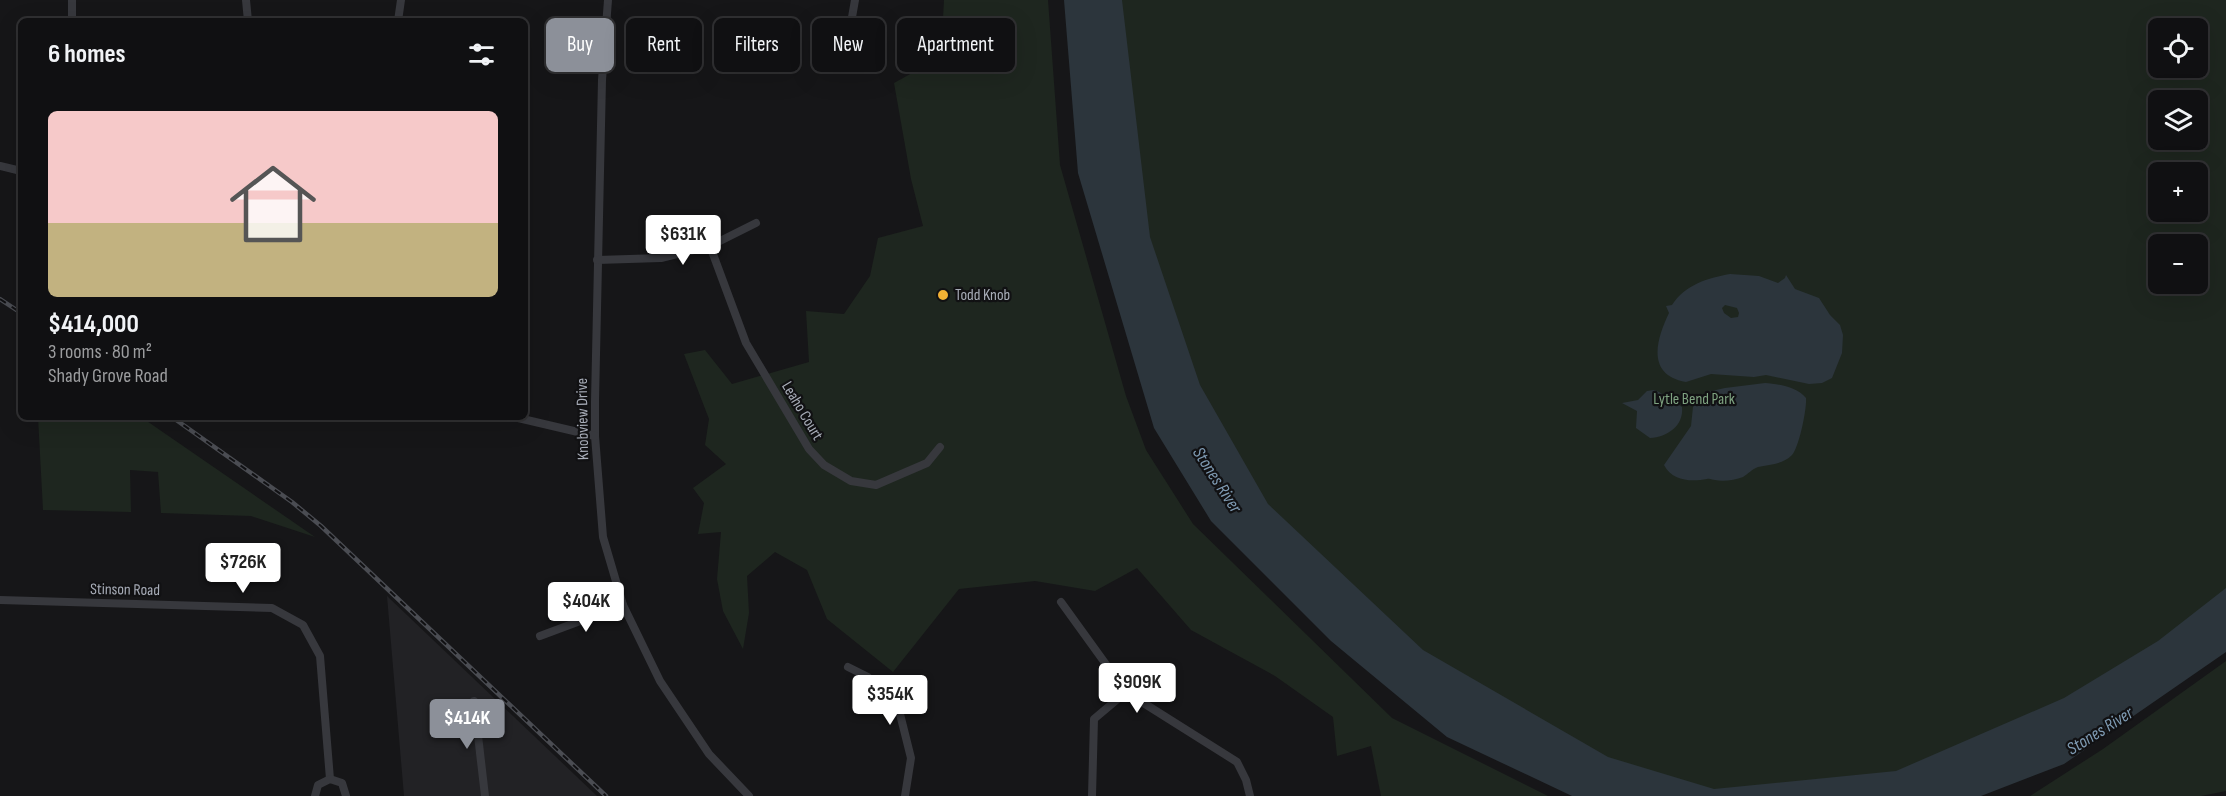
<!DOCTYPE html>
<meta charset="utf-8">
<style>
body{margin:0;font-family:"Sofia Sans Condensed",sans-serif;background:#19191b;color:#f1f3f6;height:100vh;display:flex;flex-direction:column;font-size:22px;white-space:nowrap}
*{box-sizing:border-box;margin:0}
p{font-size:20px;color:#9c9d9f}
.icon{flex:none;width:33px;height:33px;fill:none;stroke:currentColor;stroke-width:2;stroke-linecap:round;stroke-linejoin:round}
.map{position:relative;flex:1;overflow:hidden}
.drawer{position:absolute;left:18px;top:18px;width:510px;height:402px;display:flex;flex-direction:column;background:#101012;border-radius:9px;box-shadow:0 6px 24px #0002,0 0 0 2px #303032}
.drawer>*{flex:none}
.hud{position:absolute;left:546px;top:18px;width:570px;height:54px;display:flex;gap:12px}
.controls{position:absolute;left:2148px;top:18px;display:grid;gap:12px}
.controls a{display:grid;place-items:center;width:60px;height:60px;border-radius:9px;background:#101012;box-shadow:0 6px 24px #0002,0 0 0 2px #303032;font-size:30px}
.price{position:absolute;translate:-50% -51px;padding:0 14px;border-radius:6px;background:#fff;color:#222;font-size:20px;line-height:39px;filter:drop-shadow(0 2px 3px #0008)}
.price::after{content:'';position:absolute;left:50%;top:36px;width:18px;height:14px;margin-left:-9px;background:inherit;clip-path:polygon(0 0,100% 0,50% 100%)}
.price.on{background:#8c9099;color:#fff}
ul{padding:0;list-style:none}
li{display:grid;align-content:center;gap:12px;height:318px;padding:0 30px}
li+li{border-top:2px solid #303032}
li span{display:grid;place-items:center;height:186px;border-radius:9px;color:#555}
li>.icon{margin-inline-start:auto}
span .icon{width:108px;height:108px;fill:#fffc;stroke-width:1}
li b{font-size:26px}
h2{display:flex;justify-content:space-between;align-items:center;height:72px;padding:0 30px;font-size:26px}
.chip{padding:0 21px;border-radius:9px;background:#101012;box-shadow:0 6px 24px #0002,0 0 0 2px #303032;font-size:21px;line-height:54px}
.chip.on{background:#8c9099;color:#fff}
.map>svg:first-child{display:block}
.built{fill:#222225}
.green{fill:#1e261f;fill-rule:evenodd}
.water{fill:#2c353c;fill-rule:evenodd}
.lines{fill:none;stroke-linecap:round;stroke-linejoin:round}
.street{stroke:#37383d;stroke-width:8}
.rail-casing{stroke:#4a4c52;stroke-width:4.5}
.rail{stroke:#111113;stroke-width:2;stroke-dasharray:7;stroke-linecap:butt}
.poi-dot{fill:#f2b134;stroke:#111113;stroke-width:2}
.labels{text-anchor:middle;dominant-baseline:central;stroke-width:4.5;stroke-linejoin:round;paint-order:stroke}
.poi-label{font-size:16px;fill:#a8adb8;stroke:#111113;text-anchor:start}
.park-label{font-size:16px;fill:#7fa381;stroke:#111113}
.street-label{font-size:16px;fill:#a8adb8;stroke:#111113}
.water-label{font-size:18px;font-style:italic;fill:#7f9bb3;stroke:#111113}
</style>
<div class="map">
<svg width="2226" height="796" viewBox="0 0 2226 796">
<rect width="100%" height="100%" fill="#161618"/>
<polygon class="built" points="387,596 597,796 404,796"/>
<g class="green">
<polygon points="944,0 1048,0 1060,165 1126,396 1146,450 1193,524 1392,718 1548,796 1381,796 1371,746 1337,756 1333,717 1275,676 1191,630 1137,568 1095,591 1035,581 959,589 893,672 827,619 807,570 775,552 747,576 749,613 743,649 723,611 717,579 721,532 698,534 704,503 693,488 726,464 705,445 709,419 684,354 705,350 732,384 809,362 806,311 844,314 870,276 878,238 923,226 911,179 894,83 941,57"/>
<path d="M1121,0H2226V645L1963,796H1594L1460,733L1162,396ZM2158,28H2198V68H2158ZM2158,100H2198V140H2158ZM2158,172H2198V212H2158ZM2158,244H2198V284H2158Z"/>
<polygon points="38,417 141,417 315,537 251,516 161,513 158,472 130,470 131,512 43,510"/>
<polygon points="2226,661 2226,791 2201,796 2030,796 2103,749"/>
</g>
<g class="water">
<polygon points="1064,0 1122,0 1150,237 1200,385 1268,504 1423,650 1608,757 1714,789 1896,771 2064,698 2158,641 2226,588 2226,652 2064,764 1981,796 1572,796 1447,737 1331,641 1211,521 1154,428 1078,173"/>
<path d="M1730,274L1759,276L1778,283L1785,278L1786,275L1795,289L1819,298L1830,315L1840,325L1843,335L1842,353L1832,378L1822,383L1809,384L1766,375L1754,377L1711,374L1686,382C1646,375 1656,340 1669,313L1666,306L1672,305C1685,285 1707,278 1730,274ZM1725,305L1737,308L1739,313L1738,317L1731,318L1724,313L1722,308Z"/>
<path d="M1765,383C1778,384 1797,387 1806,398C1807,408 1799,448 1792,455C1782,465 1770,464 1758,467C1752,469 1748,474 1743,477C1735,480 1723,482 1715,480C1713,480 1710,478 1707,479C1691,482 1672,481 1664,465L1691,426L1693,407L1699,398L1707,392L1725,388Z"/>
<path d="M1654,390C1662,392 1664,397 1669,400C1673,403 1678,404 1682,407C1684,426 1667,437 1650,438L1636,428L1637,411L1622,403L1638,400L1647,391Z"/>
</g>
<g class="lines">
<g class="street">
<polyline points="72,0 72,21"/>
<polyline points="246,0 248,21"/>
<polyline points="608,0 602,80 595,401 595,436 603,537 623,605 660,681 709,754 749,796"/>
<polyline points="398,21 401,0"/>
<polyline points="851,23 855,0"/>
<polyline points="0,166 21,171"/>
<polyline points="710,246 746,343 809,449 824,465 851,481 876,485 927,463 940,447"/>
<polyline points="597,260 661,258 710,246 756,223"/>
<polyline points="514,417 595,436"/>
<polyline points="0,600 272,608 303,625 320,656 330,779"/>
<polyline points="1061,602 1126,692 1237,762 1246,780 1250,796"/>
<polyline points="540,636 623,605"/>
<polyline points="848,667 868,677 900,714 911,758 905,796"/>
<polyline points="474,701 485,796"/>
<polyline points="315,796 318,785 330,779 342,783 346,796"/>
<polyline points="1092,796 1094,719 1126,692"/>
</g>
<defs>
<g id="rail">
<polyline points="0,299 21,313"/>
<polyline points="172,417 292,502 321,526 606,796"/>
</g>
</defs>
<use href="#rail" class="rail-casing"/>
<use href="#rail" class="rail"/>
</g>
<circle class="poi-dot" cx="943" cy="295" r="6"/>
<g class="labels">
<g class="poi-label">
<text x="955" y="295">Todd Knob</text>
</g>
<g class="park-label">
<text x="1694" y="399">Lytle Bend Park</text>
</g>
<g class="street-label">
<text transform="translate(802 411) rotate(59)">Leaho Court</text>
<text transform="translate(583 419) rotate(-91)">Knobview Drive</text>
<text transform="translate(125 590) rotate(1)">Stinson Road</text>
</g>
<g class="water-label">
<text transform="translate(1217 480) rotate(57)">Stones River</text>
<text transform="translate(2100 731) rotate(-32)">Stones River</text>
</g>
</g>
</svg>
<div class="controls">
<a><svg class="icon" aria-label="locate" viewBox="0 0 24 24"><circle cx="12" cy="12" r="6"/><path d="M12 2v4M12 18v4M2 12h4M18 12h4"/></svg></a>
<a><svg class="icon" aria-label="layers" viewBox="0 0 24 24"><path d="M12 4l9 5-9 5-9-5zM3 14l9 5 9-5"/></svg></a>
<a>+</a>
<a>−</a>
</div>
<b class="price" style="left:683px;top:266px">$631K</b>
<b class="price" style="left:243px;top:594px">$726K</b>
<b class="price" style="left:586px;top:633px">$404K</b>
<b class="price" style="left:1137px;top:714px">$909K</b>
<b class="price" style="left:890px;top:726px">$354K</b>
<b class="price on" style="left:467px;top:750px">$414K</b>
<div class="hud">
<a class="chip on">Buy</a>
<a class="chip">Rent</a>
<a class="chip">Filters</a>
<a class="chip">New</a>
<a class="chip">Apartment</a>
</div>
<section class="drawer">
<h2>6 homes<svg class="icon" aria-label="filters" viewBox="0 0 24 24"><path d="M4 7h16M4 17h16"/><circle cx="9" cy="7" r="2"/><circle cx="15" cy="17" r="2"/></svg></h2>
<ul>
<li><span style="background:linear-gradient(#f6c9c9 60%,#c2b280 0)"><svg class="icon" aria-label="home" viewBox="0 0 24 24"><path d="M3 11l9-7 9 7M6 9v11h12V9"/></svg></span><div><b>$414,000</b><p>3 rooms · 80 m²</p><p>Shady Grove Road</p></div></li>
</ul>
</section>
</div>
